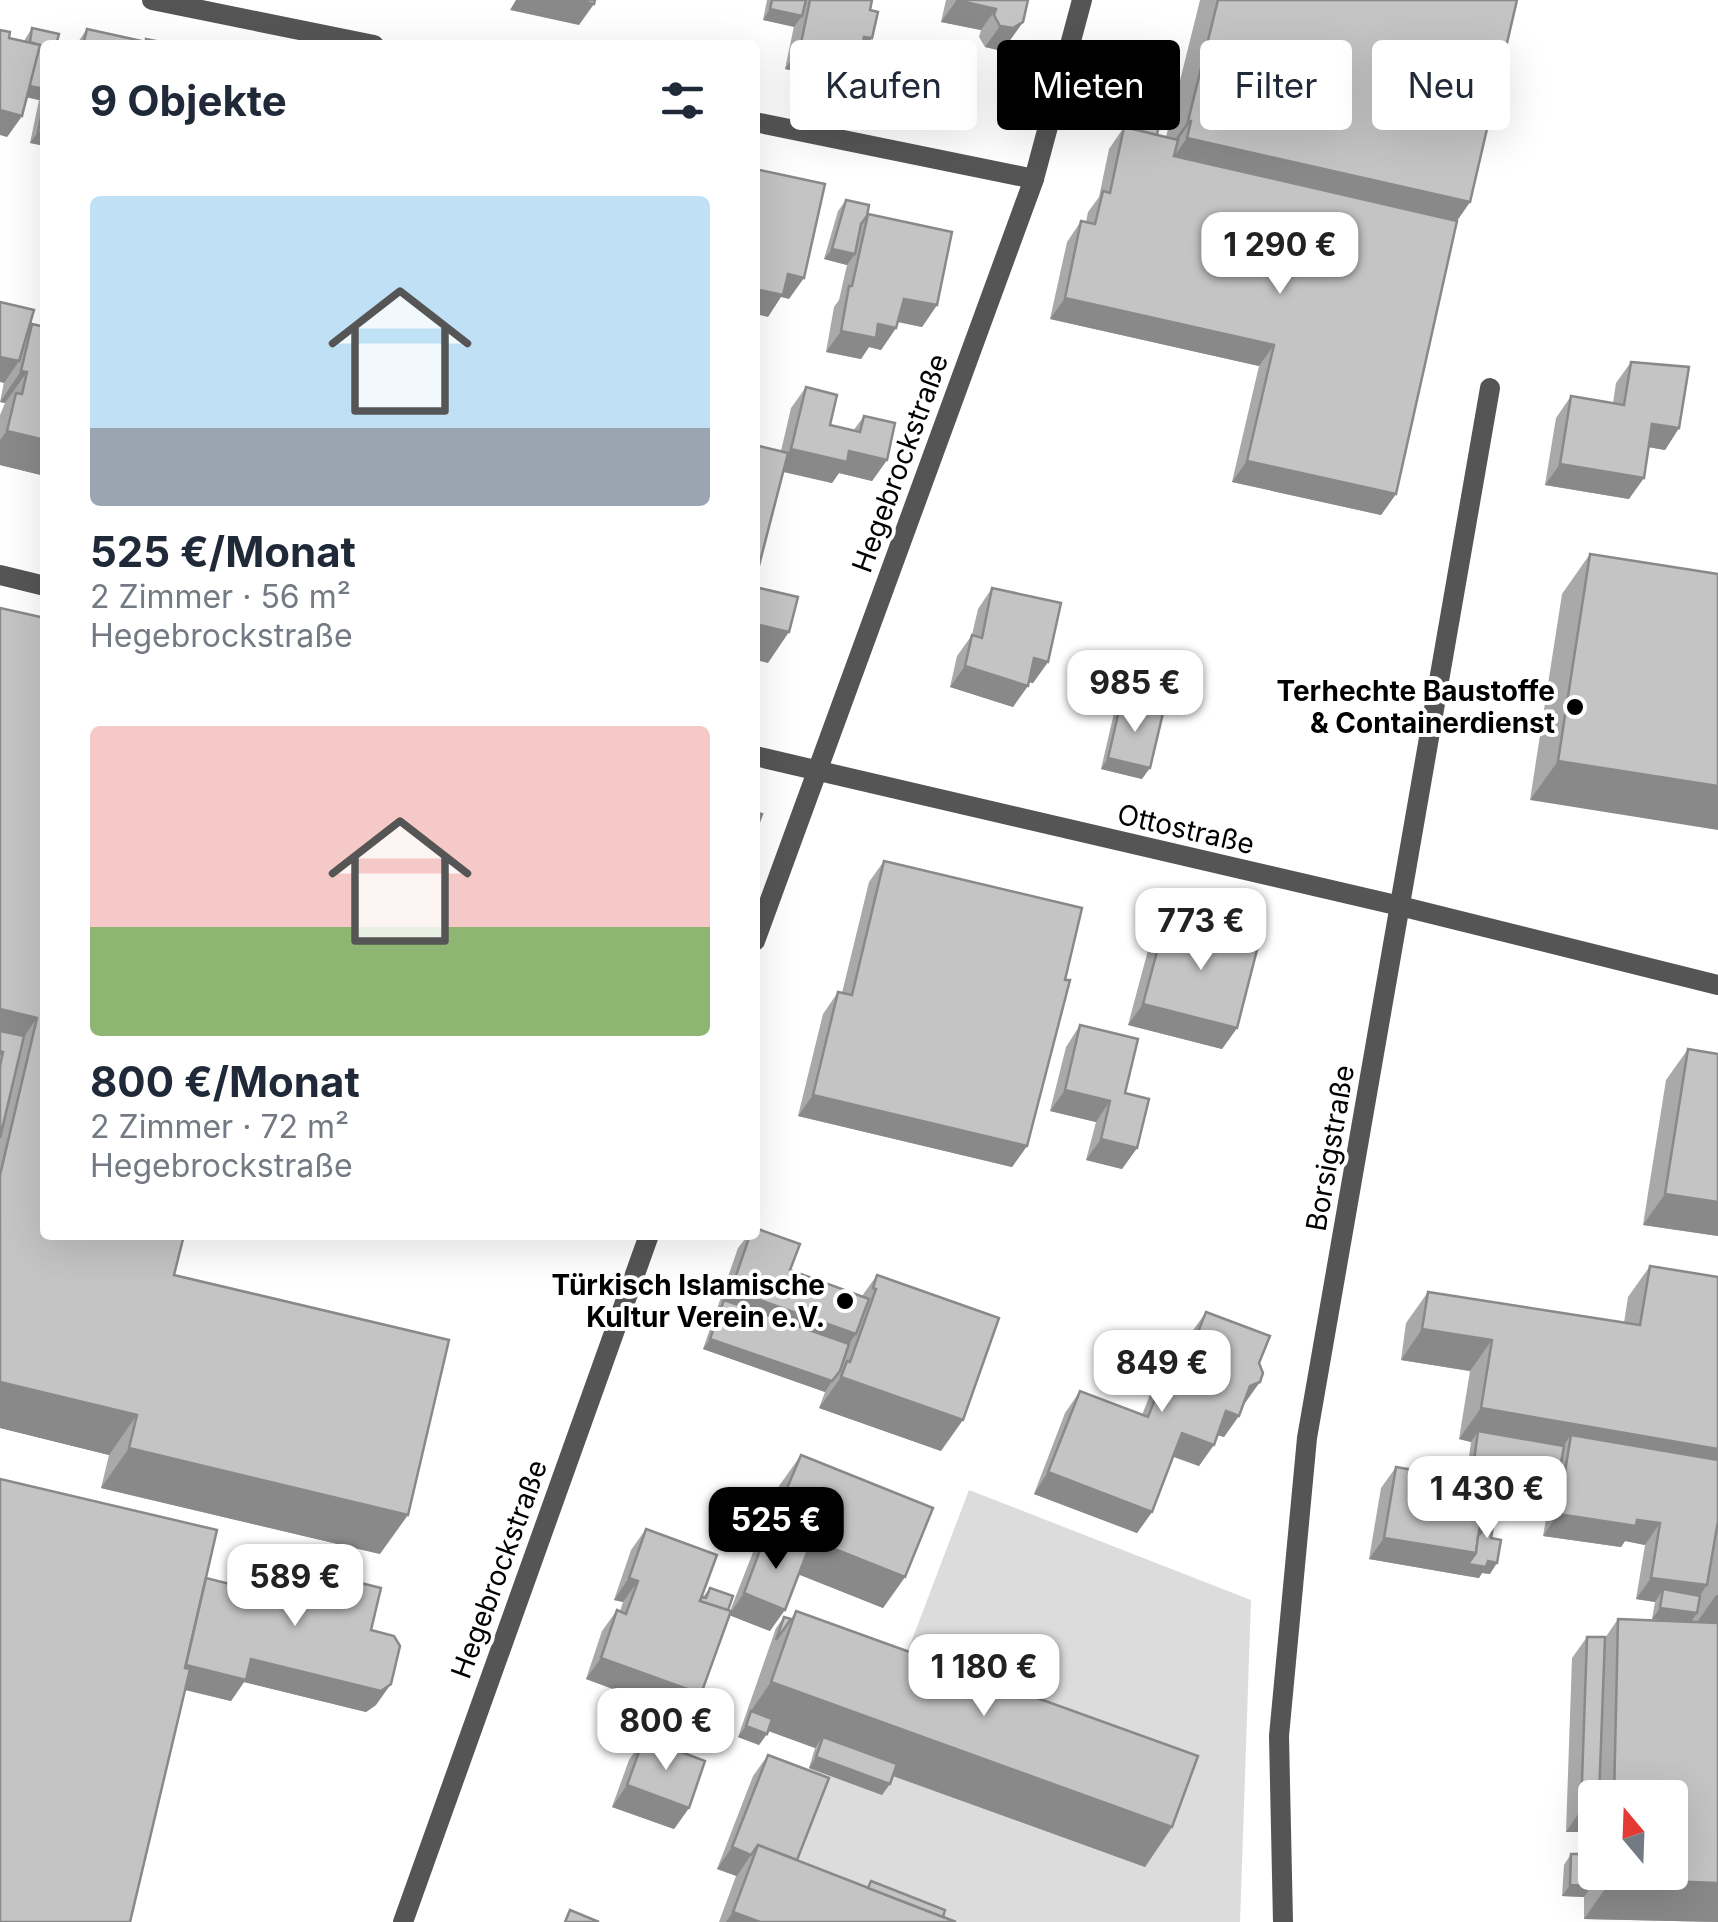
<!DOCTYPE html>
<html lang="de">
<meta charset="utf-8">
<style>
body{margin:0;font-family:Inter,sans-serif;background:#f2f2f3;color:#1f2937;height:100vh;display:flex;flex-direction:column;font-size:38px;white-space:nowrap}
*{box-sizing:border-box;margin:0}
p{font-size:32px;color:#747a83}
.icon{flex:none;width:55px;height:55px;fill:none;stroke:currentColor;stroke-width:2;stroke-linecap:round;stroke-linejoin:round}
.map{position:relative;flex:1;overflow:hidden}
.drawer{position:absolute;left:40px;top:40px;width:720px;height:1200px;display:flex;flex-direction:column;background:#fff;border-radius:10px;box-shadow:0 10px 40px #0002}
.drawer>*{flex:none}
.guide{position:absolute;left:790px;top:40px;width:778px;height:90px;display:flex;gap:20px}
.needle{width:65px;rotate:341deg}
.tools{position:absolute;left:1578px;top:1780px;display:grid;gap:20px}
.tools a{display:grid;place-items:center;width:110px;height:110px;border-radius:10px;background:#fff;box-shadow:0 10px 40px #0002;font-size:50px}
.price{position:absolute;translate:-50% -85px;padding:0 22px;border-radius:20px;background:#fff;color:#222;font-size:32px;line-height:65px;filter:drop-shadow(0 2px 5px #0008)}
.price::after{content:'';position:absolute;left:50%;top:60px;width:30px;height:22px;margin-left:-15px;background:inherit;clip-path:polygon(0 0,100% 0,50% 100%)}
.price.current{background:#000;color:#fff}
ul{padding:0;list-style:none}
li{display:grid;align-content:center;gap:20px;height:530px;padding:0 50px}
li span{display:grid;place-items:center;height:310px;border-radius:10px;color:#555}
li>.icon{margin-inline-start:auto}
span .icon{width:180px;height:180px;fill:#fffc;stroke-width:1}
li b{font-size:42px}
h2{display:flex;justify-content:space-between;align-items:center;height:120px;padding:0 50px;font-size:42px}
.tag{padding:0 35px;border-radius:10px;background:#fff;box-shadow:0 10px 40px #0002;font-size:35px;line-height:90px}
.tag.current{background:#000;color:#fff}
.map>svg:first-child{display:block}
.green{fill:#dcdcdc}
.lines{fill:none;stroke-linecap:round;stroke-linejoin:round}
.street{stroke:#555;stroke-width:20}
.wall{fill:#a9a9a9;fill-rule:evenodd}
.shaded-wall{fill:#898989}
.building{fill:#c4c4c4;stroke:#898989;stroke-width:2.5}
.poi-dot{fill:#000;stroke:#fff;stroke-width:4}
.labels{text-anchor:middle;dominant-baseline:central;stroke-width:8;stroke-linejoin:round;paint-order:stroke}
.street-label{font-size:28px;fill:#000;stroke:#fff}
.poi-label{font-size:28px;font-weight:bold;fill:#000;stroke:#fff;text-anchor:end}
</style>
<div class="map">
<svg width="1718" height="1922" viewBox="0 0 1718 1922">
<rect width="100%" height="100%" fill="#fff"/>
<polygon class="green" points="969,1490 1251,1600 1240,1922 937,1922 777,1892 814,1799 809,1768 889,1775 1145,1867 891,1695"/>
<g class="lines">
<g class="street">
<polyline points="152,0 374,45"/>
<polyline points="755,122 1034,179"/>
<polyline points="0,575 45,586"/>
<polyline points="755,756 1400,906 1718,985"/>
<polyline points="755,941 1034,179 1082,0"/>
<polyline points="403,1922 649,1235"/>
<polyline points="1283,1922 1279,1736 1307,1438 1490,388"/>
</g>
</g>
<g class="wall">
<polygon points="767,0 872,0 870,10 872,38 844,81 785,69 794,26 763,20"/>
<polygon points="946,0 1028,0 1023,22 1008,43 998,50 985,47 979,37 981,30 941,22"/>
<polygon points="1200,0 1517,0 1470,202 1457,221 1396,494 1381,515 1232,482 1259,366 1050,319 1067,242 1081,221 1086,222 1088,212 1099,197 1109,149 1124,127 1133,129 1140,120 1157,135 1166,137"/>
<polygon points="32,28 45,45 45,146 30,143 39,100 26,97 22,116 7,137 9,38 24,41"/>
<polygon points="87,29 144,42 146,39 176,45 76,45"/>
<polygon points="902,78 911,116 895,117 887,103"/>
<polygon points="846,200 867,216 937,305 922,327 898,322 896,328 881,350 869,347 861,359 826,352 834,307 839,300 847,265 824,259 838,211"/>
<polygon points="0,302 28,330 32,324 45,327 45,476 0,465 0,415 5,403 0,402 4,382 0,382"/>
<polygon points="1631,362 1679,428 1665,450 1648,447 1629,499 1545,485 1556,418 1571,396 1613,403 1616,383"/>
<polygon points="806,387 830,425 853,431 864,416 887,460 872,481 839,473 832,483 783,472 781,451 791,408"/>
<polygon points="1590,554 1718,574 1530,800 1562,594"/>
<polygon points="992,588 1048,662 1033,683 1028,682 1013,707 950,687 957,656 972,635 978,609"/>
<polygon points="0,608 45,618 45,1235 175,1275 380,1554 101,1488 109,1455 0,1428"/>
<polygon points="1121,702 1142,779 1101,769 1114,713"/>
<polygon points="884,861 1027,1146 1012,1167 798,1116 823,1014 838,992 842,993 869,882"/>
<polygon points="1166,918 1237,1028 1222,1049 1128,1025 1151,939"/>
<polygon points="1080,1025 1125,1093 1137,1148 1122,1169 1086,1160 1096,1122 1050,1111 1066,1047"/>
<polygon points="1688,1049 1718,1054 1718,1236 1643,1225 1666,1080"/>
<polygon points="748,1235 755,1235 790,1270 862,1296 877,1275 941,1451 819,1408 825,1392 703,1349 738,1248"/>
<path d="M1650,1266L1718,1277V1922L1584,1919V1897L1562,1896L1564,1865L1571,1854H1585L1586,1830L1584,1832H1566L1572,1658L1587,1637L1605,1638L1618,1619L1670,1621L1652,1619L1655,1602L1636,1599L1645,1545L1625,1541L1621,1547L1543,1536L1548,1508L1505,1499L1506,1495L1492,1492L1490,1574L1482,1573L1479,1578L1369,1559L1381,1488L1396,1467L1466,1479L1471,1442L1459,1439L1470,1371L1401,1360L1406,1323L1428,1292L1624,1323L1628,1297ZM1595,1798H1670V1872H1595Z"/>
<polygon points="1206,1312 1245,1403 1224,1437 1217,1435 1199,1466 1173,1457 1152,1512 1137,1533 1034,1494 1065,1413 1080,1391 1142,1415 1165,1357 1180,1336 1189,1339 1191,1333"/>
<polygon points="801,1455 905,1577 883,1608 799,1574 770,1631 729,1615 686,1716 586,1679 602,1631 617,1610 620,1611 623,1602 614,1600 631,1550 646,1529 702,1597 703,1597 710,1588 728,1610 730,1611 779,1486"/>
<polygon points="274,1562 371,1630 376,1705 366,1712 244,1682 231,1701 185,1690 206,1578 257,1590 259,1584"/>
<polygon points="796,1611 1172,1827 1145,1867 892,1776 882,1795 809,1768 815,1748 768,1731 759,1745 738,1737 776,1628 784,1617 791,1619"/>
<polygon points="644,1738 689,1808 674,1829 612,1807 629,1760"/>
<polygon points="768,1755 797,1860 867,1887 871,1881 956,1922 719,1922 736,1876 717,1869 753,1776"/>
</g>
<g class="shaded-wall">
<polygon points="516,0 576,0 594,4 579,25 510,10"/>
<polygon points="956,1 996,9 981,30 941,22"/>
<polygon points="770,9 802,16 794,27 763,20"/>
<polygon points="1023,22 1008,43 998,50 985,47 1000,26"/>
<polygon points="864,37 872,38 844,81 785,69 800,48"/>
<polygon points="25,85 45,89 45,92 39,100 17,95"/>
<polygon points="919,105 911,116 895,117 903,106"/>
<polygon points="0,110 22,116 7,137 0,135"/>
<polygon points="1188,121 1191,121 1163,161 1160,161"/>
<polygon points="38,132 45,134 45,146 30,143"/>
<polygon points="1187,138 1470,202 1442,242 1159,178"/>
<polygon points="832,249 855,254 847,265 824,259"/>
<polygon points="788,274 804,278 789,299 781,297 768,317 755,314 755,289"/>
<polygon points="1065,298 1274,345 1259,366 1050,319"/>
<polygon points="904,299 937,305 922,327 889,320"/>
<polygon points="878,324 896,328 881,350 869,347 861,359 826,352 841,331"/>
<polygon points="0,357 19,361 4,383 0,382"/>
<polygon points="21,371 27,372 5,403 0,402"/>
<polygon points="1652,424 1679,428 1665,450 1637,445"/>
<polygon points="7,431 45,440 45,476 0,465 0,440"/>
<polygon points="791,449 849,451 887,460 872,481 839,473 832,483 776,470"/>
<polygon points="1247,461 1396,494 1381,515 1232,482"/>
<polygon points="1560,464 1644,478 1629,499 1545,485"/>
<polygon points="755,624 789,632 768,663 755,660"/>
<polygon points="1034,658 1048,662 1033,683 1019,680"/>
<polygon points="965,666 1028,686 1013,707 950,687"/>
<polygon points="1108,758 1150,768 1142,779 1101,769"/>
<polygon points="1558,761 1718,786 1718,830 1530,800"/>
<polygon points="1143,1004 1237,1028 1222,1049 1128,1025"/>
<polygon points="0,1009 37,1018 9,1058 0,1055"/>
<polygon points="1065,1090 1110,1101 1096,1122 1050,1111"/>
<polygon points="813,1095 1027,1146 1012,1167 798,1116"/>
<polygon points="1101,1139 1137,1148 1122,1169 1086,1160"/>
<polygon points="1665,1194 1718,1202 1718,1236 1643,1225"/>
<polygon points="731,1290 856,1334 841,1355 724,1300"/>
<polygon points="1422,1329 1492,1340 1470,1371 1401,1360"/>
<polygon points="710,1339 832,1381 825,1392 703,1349"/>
<polygon points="841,1377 963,1420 941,1451 819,1408"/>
<polygon points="0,1382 137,1415 109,1455 0,1428"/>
<polygon points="1260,1382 1245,1403 1235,1407 1250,1386"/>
<polygon points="1481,1408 1718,1449 1718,1476 1571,1435 1556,1456 1478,1431 1471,1442 1459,1439"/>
<polygon points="1226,1411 1239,1416 1224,1437 1211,1433"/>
<polygon points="1182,1433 1214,1445 1199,1466 1167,1454"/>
<polygon points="129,1448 408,1515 380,1554 101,1488"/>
<polygon points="1048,1472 1152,1512 1137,1533 1034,1494"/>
<polygon points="1472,1476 1514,1484 1506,1495 1465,1487"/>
<polygon points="1513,1488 1555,1497 1548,1508 1505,1499"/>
<polygon points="1558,1514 1637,1520 1660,1523 1645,1545 1625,1541 1621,1547 1543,1536"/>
<polygon points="772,1524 905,1577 883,1608 757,1558 766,1534"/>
<polygon points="1384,1538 1476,1553 1461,1575 1369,1559"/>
<polygon points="1488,1561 1497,1563 1490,1574 1482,1573 1479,1578 1461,1575 1468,1564"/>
<polygon points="629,1578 638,1581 623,1602 614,1600"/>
<polygon points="1651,1578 1707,1585 1692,1607 1663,1589 1655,1602 1636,1599"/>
<polygon points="744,1593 785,1610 770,1631 729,1615"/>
<polygon points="1716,1595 1718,1595 1718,1637 1688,1635"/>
<polygon points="1660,1608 1697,1613 1690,1624 1652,1619"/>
<polygon points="601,1658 701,1694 686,1716 586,1679"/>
<polygon points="251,1659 391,1684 376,1705 366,1712 244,1682 231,1701 169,1686 184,1664"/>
<polygon points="771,1682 1172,1827 1145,1867 819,1749 823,1737 815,1748 747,1723 751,1711"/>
<polygon points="746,1726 767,1734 759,1745 738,1737"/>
<polygon points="816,1757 890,1784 882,1795 809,1768"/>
<polygon points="627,1785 689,1808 674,1829 612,1807"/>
<polygon points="1581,1810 1595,1811 1595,1817 1584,1832 1566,1832"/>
<polygon points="732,1847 751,1855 737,1876 717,1869"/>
<polygon points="1612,1879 1718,1883 1718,1922 1584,1919"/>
<polygon points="1570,1885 1592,1886 1584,1897 1562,1896"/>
<polygon points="733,1912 760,1922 726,1922"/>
</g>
<g class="building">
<polygon points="576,0 595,0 594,4"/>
<polygon points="772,0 806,0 802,16 770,9"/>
<polygon points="810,0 872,0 870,10 878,12 872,38 864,37 859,59 800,48"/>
<polygon points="956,0 1028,0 1023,22 1013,28 1000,26 994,15 996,9"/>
<polygon points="1218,0 1517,0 1470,202 1187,138 1191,121 1188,121"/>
<polygon points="32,28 59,34 56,45 45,45 45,89 29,86 40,45 30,42"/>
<polygon points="87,29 146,42 146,39 176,45 83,45"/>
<polygon points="0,30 10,32 9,38 40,45 22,116 0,110"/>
<polygon points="918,77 926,91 919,105 903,106 894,92 902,78"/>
<polygon points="45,98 45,134 38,132"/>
<polygon points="1140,120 1159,124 1157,135 1137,130"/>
<polygon points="1124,127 1178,140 1174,156 1457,221 1396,494 1247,461 1274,345 1065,298 1081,221 1095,224 1103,191 1110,193"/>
<polygon points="755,169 825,184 804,278 788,274 783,295 755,289"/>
<polygon points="846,200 869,205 867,216 861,224 855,254 832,249"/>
<polygon points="868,214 952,232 937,305 904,299 896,328 878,324 876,338 841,331 849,286 852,286"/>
<polygon points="0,302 34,310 19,361 0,357"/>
<polygon points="32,324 45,327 45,440 7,431 16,393 22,394 27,372 21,371"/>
<polygon points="1631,362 1689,367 1679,428 1652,424 1644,478 1560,464 1571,396 1624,405"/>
<polygon points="806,387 837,395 830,425 860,432 864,416 895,423 887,460 849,451 847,462 791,449"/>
<polygon points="755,445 788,453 755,581"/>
<polygon points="1590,554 1718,574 1718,786 1558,761"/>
<polygon points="755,587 798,597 789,632 755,624"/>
<polygon points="992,588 1061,603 1048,662 1034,658 1028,686 965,666 972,635 982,638"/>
<polygon points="0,608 45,618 45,1235 184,1235 174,1275 449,1340 408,1515 129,1448 137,1415 0,1382 0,1175 37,1018 0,1009"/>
<polygon points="1121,702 1163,713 1150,768 1108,758"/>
<polygon points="755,812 762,814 755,832"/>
<polygon points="884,861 1082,908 1065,980 1070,980 1027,1146 813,1095 838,992 852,995"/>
<polygon points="1166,918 1259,942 1237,1028 1143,1004"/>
<polygon points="1080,1025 1138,1039 1125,1093 1149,1099 1137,1148 1101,1139 1110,1101 1065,1090"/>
<polygon points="0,1031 24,1036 0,1138 0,1066 3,1052 0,1051"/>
<polygon points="1688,1049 1718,1054 1718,1202 1665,1194"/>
<polygon points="755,1228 800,1244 790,1270 869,1299 856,1334 731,1290 750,1235 755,1235"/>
<polygon points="1650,1266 1718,1277 1718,1449 1481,1408 1492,1340 1422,1329 1428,1292 1640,1325"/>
<polygon points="877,1275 999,1318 963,1420 841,1377 847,1361 850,1362 876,1289 873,1288"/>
<polygon points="724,1300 849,1344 840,1371 832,1381 710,1339"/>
<polygon points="1206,1312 1270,1336 1259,1363 1263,1373 1260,1382 1250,1386 1239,1416 1226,1411 1214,1445 1182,1433 1152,1512 1048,1472 1080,1391 1148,1417 1180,1336 1194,1342"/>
<polygon points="1478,1431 1564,1446 1555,1497 1513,1488 1514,1484 1472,1476"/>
<polygon points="1571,1435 1718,1460 1718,1521 1707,1585 1651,1578 1660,1523 1637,1520 1636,1526 1558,1514"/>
<polygon points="801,1455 933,1508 905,1577 772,1524"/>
<polygon points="1396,1467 1493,1484 1487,1526 1480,1525 1476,1553 1384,1538"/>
<polygon points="0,1479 217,1530 185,1668 190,1669 130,1922 0,1922"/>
<polygon points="1492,1495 1498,1496 1491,1538 1501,1540 1497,1563 1488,1561 1486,1567 1468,1564 1476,1553 1478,1536 1487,1526"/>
<polygon points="646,1529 717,1555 700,1601 731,1611 701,1694 601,1658 617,1610 626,1614 638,1581 629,1578"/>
<polygon points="766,1534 808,1550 785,1610 744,1593"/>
<polygon points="274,1562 381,1588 371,1630 394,1636 400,1646 391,1684 381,1691 251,1659 246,1680 186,1665 206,1578 266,1593"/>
<polygon points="710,1588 733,1596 728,1610 700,1601 702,1597 706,1598"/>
<polygon points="1663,1589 1700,1596 1697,1613 1660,1608"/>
<polygon points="796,1611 1198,1756 1172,1827 771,1682"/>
<polygon points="784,1617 791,1619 776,1640"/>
<polygon points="1618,1619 1718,1623 1718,1883 1612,1879 1612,1872 1670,1872 1670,1798 1614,1798"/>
<polygon points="1587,1637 1605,1637 1599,1798 1595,1798 1595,1811 1581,1810"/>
<polygon points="751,1711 772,1719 767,1734 746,1726"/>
<polygon points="823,1737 897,1764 890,1784 816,1757"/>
<polygon points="644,1738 705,1761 689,1808 627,1785"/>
<polygon points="768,1755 829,1778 797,1860 758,1845 751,1855 732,1847"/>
<polygon points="758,1845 956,1922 760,1922 733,1912"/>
<polygon points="1571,1854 1593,1854 1592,1886 1570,1885"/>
<polygon points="871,1881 945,1910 943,1917 868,1888"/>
<polygon points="570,1910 599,1922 565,1922"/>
</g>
<g class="poi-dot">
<circle cx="1575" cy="707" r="10"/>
<circle cx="845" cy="1301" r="10"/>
</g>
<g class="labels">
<g class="street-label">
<text transform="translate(900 463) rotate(-70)">Hegebrockstraße</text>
<text transform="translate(1186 829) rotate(13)">Ottostraße</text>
<text transform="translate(1330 1148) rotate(-80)">Borsigstraße</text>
<text transform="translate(499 1569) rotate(-70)">Hegebrockstraße</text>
</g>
<g class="poi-label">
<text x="1555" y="691">Terhechte Baustoffe<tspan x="1555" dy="32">&amp; Containerdienst</tspan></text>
<text x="825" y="1285">Türkisch Islamische<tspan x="825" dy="32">Kultur Verein e.V.</tspan></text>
</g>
</g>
</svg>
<div class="tools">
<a><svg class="needle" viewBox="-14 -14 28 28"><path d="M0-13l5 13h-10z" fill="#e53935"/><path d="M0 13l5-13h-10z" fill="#747a83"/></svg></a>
</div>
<b class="price" style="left:1280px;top:297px">1 290 €</b>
<b class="price" style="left:1135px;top:735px">985 €</b>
<b class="price" style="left:1201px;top:973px">773 €</b>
<b class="price" style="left:1162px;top:1415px">849 €</b>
<b class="price" style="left:1487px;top:1541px">1 430 €</b>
<b class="price current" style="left:776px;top:1572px">525 €</b>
<b class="price" style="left:295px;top:1629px">589 €</b>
<b class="price" style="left:984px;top:1719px">1 180 €</b>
<b class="price" style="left:666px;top:1773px">800 €</b>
<div class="guide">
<a class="tag">Kaufen</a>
<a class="tag current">Mieten</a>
<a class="tag">Filter</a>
<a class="tag">Neu</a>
</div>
<section class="drawer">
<h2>9 Objekte<svg class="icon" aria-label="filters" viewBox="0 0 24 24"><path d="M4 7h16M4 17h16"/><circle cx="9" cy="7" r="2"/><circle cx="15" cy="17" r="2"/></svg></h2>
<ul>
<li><span style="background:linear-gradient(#bfe0f5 75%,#9aa5b1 0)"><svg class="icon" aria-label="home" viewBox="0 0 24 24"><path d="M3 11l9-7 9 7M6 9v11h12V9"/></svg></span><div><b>525 €/Monat</b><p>2 Zimmer · 56 m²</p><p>Hegebrockstraße</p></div></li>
<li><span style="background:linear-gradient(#f6c9c9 65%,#8fb573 0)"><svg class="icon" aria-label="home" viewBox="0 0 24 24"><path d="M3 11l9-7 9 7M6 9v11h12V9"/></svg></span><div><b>800 €/Monat</b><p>2 Zimmer · 72 m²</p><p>Hegebrockstraße</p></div></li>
</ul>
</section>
</div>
